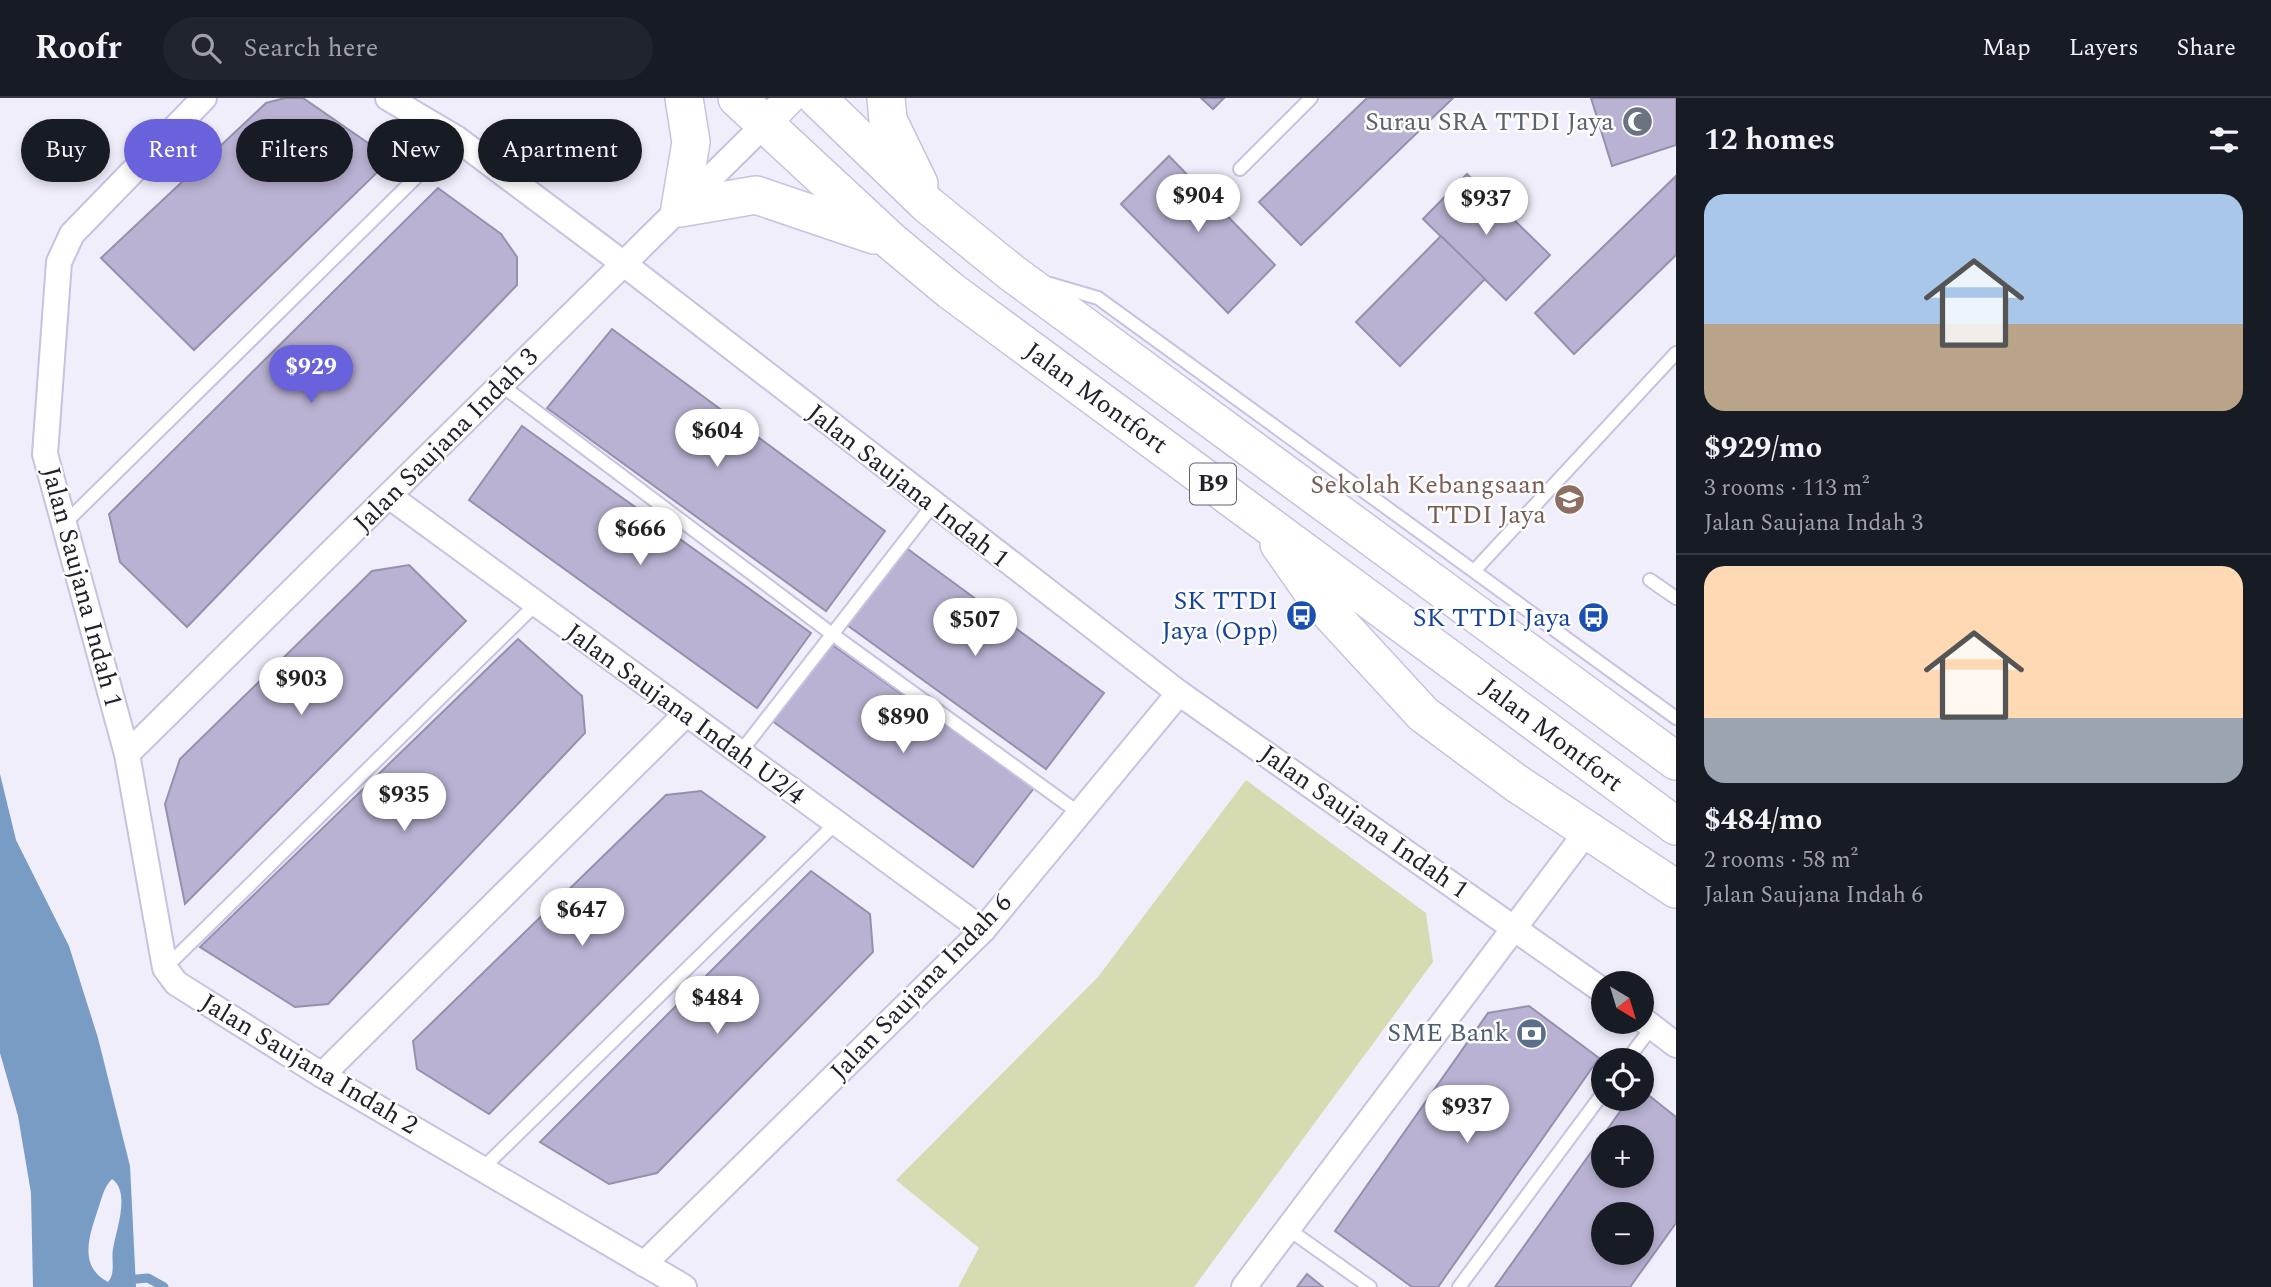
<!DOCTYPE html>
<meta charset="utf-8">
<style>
body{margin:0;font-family:Spectral,serif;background:#20242c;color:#f1f3f6;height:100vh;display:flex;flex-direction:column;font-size:26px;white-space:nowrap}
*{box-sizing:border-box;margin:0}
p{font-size:23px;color:#9ea1a6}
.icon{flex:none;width:38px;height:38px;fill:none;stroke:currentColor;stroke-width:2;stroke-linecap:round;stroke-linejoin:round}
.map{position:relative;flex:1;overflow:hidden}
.sheet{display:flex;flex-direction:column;background:#171b24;width:595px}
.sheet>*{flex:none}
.banner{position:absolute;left:21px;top:21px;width:665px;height:63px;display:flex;gap:14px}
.needle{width:46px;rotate:142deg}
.controls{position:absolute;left:1591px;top:873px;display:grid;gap:14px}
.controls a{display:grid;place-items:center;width:63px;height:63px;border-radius:50%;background:#171b24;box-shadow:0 4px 10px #0003;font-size:35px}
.price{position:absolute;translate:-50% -60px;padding:0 16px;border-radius:24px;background:#fff;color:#222;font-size:23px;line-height:46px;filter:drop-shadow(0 2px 4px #0008)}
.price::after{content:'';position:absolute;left:50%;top:42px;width:21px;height:16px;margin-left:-10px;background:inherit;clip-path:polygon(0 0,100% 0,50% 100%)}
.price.on{background:#6a62dc;color:#fff}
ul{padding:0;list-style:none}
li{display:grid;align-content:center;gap:14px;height:371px;padding:0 28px}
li+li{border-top:2px solid #363941}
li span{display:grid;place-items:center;height:217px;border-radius:21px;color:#555}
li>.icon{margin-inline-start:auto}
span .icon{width:126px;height:126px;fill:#fffc;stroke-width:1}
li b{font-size:30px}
h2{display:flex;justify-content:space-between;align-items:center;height:84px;padding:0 28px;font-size:30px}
.chip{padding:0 24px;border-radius:32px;background:#171b24;box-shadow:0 4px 10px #0003;font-size:24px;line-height:63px}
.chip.on{background:#6a62dc;color:#fff}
header{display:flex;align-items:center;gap:42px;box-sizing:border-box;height:98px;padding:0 35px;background:#171b24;border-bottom:2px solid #363941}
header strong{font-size:33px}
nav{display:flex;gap:38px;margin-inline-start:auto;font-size:24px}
.search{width:490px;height:63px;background:#20242c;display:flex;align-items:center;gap:18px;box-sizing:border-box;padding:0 24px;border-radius:38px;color:#9ea1a6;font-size:26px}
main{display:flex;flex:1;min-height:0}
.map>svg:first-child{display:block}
.green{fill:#d6dbb1}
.water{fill:#789cc3;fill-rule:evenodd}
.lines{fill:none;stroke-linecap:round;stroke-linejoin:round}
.stream{stroke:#789cc3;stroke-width:9}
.building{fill:#b9b2d2;stroke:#968fae;stroke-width:2;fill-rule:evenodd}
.service-casing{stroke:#c9c1e1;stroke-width:16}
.minor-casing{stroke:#c9c1e1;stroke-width:28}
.tertiary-casing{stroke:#c9c1e1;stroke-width:33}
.primary-casing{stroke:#c9c1e1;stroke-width:40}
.service{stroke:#fff;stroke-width:12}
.minor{stroke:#fff;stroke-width:24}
.tertiary{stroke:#fff;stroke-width:30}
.primary{stroke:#fff;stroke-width:37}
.labels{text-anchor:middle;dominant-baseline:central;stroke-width:5;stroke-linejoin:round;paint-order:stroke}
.shield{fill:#fdfdfd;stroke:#64626b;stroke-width:2}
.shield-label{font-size:24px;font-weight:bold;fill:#23202c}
.worship-label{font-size:26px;fill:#5b616d;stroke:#fdfdfd;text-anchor:end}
.street-label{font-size:26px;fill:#23202c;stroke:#fdfdfd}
.education-label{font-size:26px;fill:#785e54;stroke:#fdfdfd;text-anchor:end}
.transit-label{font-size:26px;fill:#164399;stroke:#fdfdfd;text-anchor:end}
.service-label{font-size:26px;fill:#4e5e75;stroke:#fdfdfd;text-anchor:end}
</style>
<header>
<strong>Roofr</strong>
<div class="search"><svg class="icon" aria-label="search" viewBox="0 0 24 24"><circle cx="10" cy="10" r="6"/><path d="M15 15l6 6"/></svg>Search here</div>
<nav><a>Map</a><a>Layers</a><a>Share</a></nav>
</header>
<main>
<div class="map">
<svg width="1676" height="1189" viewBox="0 0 1676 1189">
<rect width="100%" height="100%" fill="#f0eefb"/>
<polygon class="green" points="1246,682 1426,815 1433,864 1194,1189 958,1189 979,1150 896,1082 1098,879"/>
<path class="water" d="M0,676L16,742L69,848L98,940L130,1068L136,1189H33L31,1095L18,1018L0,955ZM112,1081C131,1094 116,1132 113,1151C111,1162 116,1175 108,1184C75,1167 92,1131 100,1105C103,1096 105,1088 112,1081Z"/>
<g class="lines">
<polyline class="stream" points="126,1182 148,1180 164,1189"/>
</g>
<g class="building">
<polygon points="285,0 303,0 391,61 194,252 101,160 266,5"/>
<polygon points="1201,0 1224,0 1213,11"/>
<polygon points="1367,0 1453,0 1301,147 1259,104"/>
<polygon points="1591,0 1676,0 1676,47 1612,68"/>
<polygon points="1169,58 1275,167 1228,215 1121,106"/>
<polygon points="1467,76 1550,157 1506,202 1423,121"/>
<polygon points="1676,78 1676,157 1574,256 1535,215"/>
<polygon points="438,90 501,136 517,159 517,187 187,529 120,464 109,416"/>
<polygon points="1441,138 1485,181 1400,268 1356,224"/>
<polygon points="612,231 885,433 826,513 547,310"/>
<polygon points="522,328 811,535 757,610 469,402"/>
<polygon points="905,449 1104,595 1046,671 847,527"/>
<polygon points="409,467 466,523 185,806 165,706 180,661 372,473"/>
<polygon points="518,541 582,598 585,635 328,906 295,909 200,849"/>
<polygon points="831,546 1034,690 973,769 771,622"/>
<polygon points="701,693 765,739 489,1016 417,971 413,943 666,697"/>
<polygon points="811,773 870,816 873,854 657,1075 609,1086 540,1044"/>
<polygon points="1529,908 1599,960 1438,1189 1412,1189 1335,1133 1488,915"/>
<path d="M1642,992L1676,1019V1125L1630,1189H1495L1629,1001H1642ZM1603,1040H1642V1078H1603ZM1603,1116H1642V1155H1603Z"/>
<polygon points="1307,1176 1323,1189 1297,1189"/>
</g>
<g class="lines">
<defs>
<g id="service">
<polyline points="1240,71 1311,0"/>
<polyline points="1050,186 1098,200 1676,620"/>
<polyline points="501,287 832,536 1079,715"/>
<polyline points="65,425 456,40"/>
<polyline points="1474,473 1676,255"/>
<polyline points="1650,482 1676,500"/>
<polyline points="739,656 932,408"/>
<polyline points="165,870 535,507"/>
<polyline points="1627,962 1652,929"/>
<polyline points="483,1070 835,726"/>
<polyline points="1288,1131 1370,1189"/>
<polyline points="1459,1189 1603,995"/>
</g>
<g id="minor">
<polyline points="204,0 72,136 59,164 45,356 127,656 165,870 176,885 322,977 684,1189"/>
<polyline points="388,0 456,40 624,166 1179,595 1603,893"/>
<polyline points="389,398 983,832"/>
<polyline points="127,656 764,27"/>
<polyline points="1642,921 1676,947"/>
<polyline points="322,977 685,617"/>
<polyline points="644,1166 983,832 1179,595"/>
<polyline points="1244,1189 1588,732"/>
</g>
<polyline id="tertiary" points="764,27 790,0"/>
<g id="primary">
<polyline points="684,0 691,44 680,110 756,97 874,137"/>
<polyline points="737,0 892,144 951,193 1676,728"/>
<polyline points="817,0 928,107 1012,175 1676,663"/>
<polyline points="886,0 888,22 919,86"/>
<polyline points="1279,446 1319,503 1423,616 1516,685 1676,791"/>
</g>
</defs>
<use href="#service" class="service-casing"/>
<use href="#minor" class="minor-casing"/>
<use href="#tertiary" class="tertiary-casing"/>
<use href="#primary" class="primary-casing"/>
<use href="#service" class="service"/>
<use href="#minor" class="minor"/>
<use href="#tertiary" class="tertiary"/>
<use href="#primary" class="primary"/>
</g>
<defs>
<symbol id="mosque-disc" viewBox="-11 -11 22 22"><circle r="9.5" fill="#6b7280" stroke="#fdfdfd"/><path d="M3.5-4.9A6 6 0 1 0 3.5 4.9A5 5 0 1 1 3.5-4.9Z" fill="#fff"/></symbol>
<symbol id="school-disc" viewBox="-11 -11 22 22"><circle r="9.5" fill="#8d6e63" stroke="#fdfdfd"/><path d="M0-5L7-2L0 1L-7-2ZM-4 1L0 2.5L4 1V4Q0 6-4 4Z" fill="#fff"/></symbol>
<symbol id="bus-disc" viewBox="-11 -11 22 22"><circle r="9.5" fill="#1a4fb4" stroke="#fdfdfd"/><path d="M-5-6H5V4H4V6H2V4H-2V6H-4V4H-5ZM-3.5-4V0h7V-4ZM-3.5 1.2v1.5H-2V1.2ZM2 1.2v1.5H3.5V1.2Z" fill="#fff"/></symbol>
<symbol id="bank-disc" viewBox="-11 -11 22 22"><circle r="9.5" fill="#5c6f8a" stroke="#fdfdfd"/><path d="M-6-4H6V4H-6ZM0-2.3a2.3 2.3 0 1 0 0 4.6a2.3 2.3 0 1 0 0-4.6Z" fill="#fff"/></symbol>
</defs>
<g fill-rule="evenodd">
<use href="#mosque-disc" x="1620" y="6" width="35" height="35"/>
<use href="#school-disc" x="1552" y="384" width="35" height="35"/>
<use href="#bus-disc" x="1284" y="500" width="35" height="35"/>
<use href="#bus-disc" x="1576" y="502" width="35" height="35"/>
<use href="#bank-disc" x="1514" y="918" width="35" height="35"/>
</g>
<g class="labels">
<rect class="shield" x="1190" y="365.5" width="46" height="41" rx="5"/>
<g class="shield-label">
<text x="1213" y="386">B9</text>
</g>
<g class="worship-label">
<text x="1614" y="24">Surau SRA TTDI Jaya</text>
</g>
<g class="street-label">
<text transform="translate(1096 300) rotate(36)">Jalan Montfort</text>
<text transform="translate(446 342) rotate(-45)">Jalan Saujana Indah 3</text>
<text transform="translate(908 388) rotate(38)">Jalan Saujana Indah 1</text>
<text transform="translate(82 489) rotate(75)">Jalan Saujana Indah 1</text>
<text transform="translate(685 616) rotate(36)">Jalan Saujana Indah U2/4</text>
<text transform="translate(1552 637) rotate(37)">Jalan Montfort</text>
<text transform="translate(1364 724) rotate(35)">Jalan Saujana Indah 1</text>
<text transform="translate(921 889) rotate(-46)">Jalan Saujana Indah 6</text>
<text transform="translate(309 966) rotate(31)">Jalan Saujana Indah 2</text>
</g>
<g class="education-label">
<text x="1546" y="387">Sekolah Kebangsaan<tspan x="1546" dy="30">TTDI Jaya</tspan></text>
</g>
<g class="transit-label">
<text x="1278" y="503">SK TTDI<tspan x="1278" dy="30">Jaya (Opp)</tspan></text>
<text x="1571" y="520">SK TTDI Jaya</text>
</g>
<g class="service-label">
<text x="1509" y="935">SME Bank</text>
</g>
</g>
</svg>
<div class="controls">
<a><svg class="needle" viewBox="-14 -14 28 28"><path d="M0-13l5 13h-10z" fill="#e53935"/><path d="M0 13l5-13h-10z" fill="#9ea1a6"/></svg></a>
<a><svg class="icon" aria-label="locate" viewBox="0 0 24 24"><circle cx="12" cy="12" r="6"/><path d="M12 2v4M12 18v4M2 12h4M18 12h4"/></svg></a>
<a>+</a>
<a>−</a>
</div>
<b class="price" style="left:1198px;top:136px">$904</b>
<b class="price" style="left:1486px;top:139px">$937</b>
<b class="price on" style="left:311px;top:307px">$929</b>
<b class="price" style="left:717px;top:371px">$604</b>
<b class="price" style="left:640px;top:469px">$666</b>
<b class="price" style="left:975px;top:560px">$507</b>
<b class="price" style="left:301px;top:619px">$903</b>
<b class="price" style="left:903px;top:657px">$890</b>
<b class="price" style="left:404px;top:735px">$935</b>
<b class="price" style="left:582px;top:850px">$647</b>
<b class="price" style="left:717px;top:938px">$484</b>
<b class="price" style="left:1467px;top:1047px">$937</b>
<div class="banner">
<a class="chip">Buy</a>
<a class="chip on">Rent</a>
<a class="chip">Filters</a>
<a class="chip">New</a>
<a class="chip">Apartment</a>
</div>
</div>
<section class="sheet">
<h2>12 homes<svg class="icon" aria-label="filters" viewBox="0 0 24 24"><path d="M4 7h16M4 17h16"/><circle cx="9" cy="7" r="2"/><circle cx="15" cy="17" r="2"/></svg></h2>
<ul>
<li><span style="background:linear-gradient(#a9c7e8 60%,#b9a48a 0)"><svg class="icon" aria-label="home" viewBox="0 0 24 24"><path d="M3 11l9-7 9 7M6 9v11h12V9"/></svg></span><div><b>$929/mo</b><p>3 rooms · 113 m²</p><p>Jalan Saujana Indah 3</p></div></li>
<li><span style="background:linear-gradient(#ffd9b3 70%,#9aa5b1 0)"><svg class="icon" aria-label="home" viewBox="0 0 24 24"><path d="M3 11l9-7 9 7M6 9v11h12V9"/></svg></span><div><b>$484/mo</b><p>2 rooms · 58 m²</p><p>Jalan Saujana Indah 6</p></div></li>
</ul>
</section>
</main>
